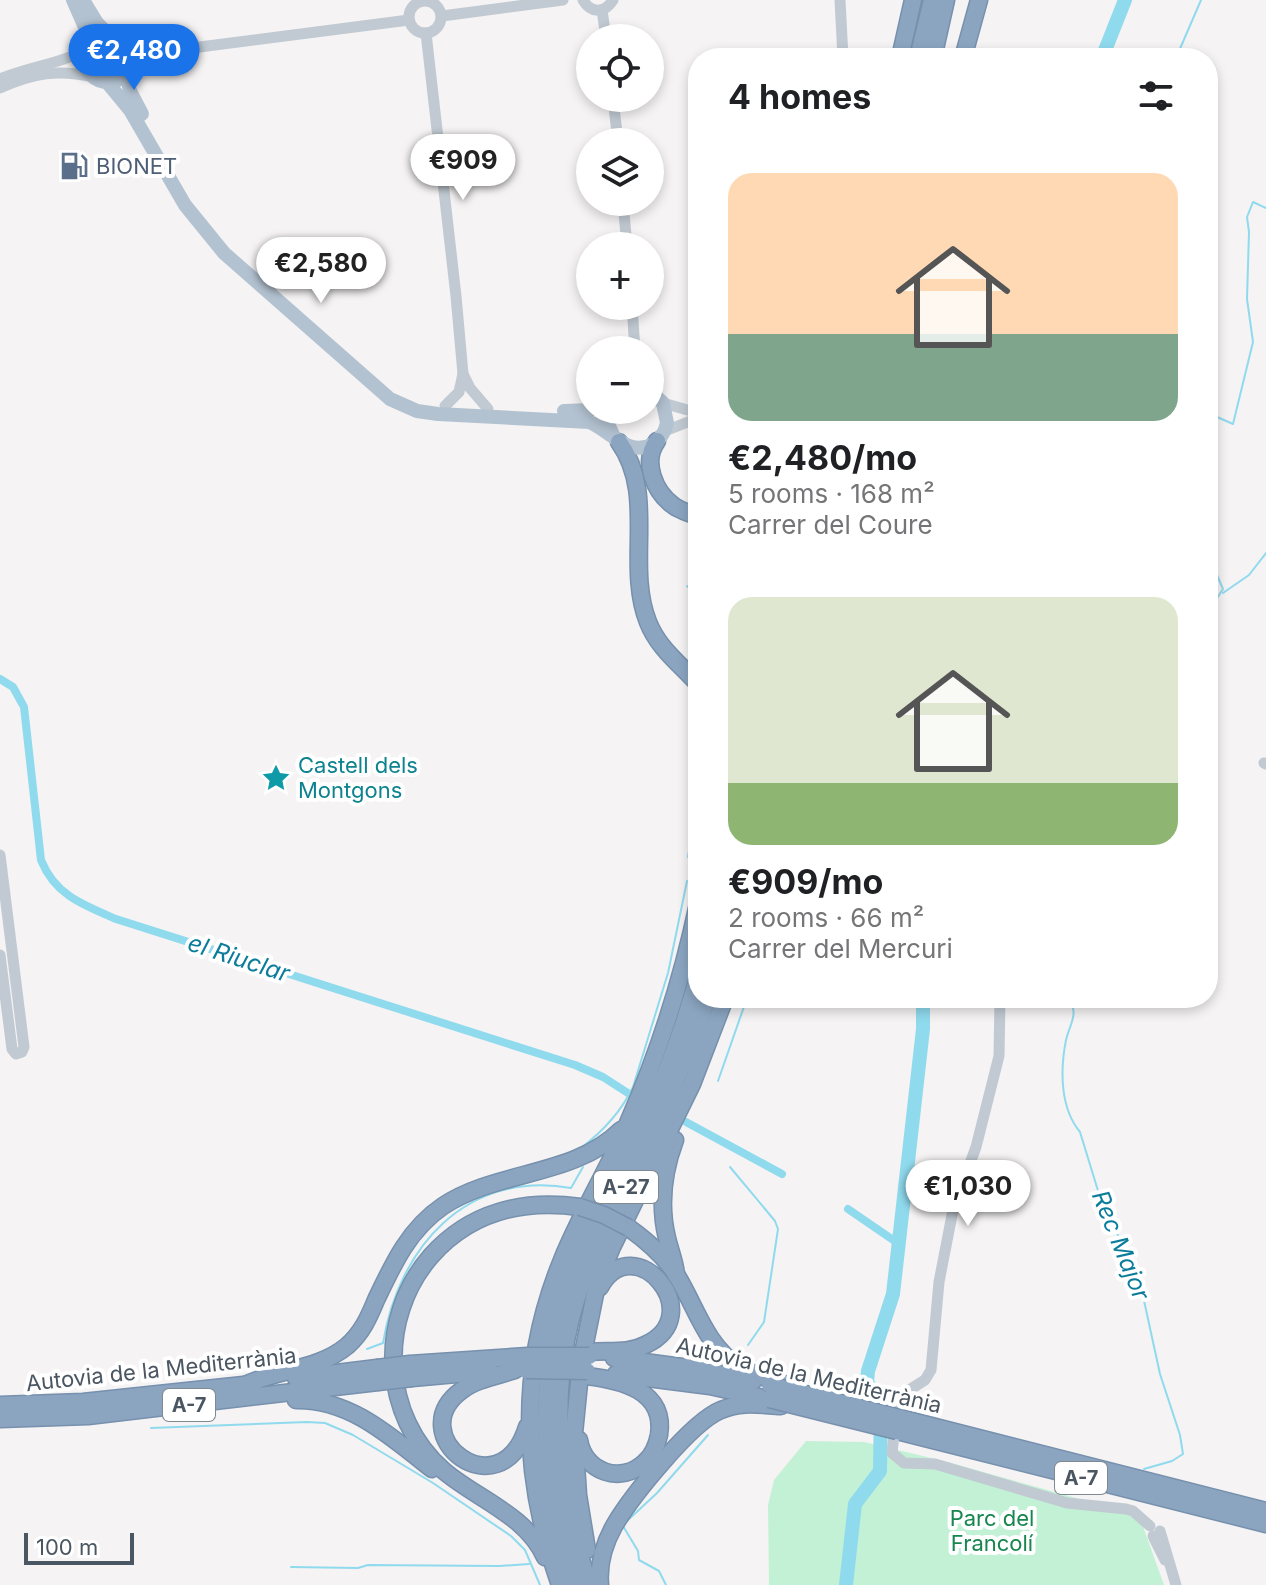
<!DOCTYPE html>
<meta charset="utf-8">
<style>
body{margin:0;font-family:Inter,sans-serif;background:#f6f6f6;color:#202124;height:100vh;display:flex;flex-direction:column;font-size:30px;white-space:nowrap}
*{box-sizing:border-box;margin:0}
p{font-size:26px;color:#757577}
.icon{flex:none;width:44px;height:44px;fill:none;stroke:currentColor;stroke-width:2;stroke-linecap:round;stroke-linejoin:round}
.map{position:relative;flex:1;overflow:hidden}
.sheet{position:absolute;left:688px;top:48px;width:530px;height:960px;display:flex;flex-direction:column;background:#fff;border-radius:32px;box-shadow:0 4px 12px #0003}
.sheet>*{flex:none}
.fabs{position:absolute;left:576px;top:24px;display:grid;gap:16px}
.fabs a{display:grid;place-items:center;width:88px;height:88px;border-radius:50%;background:#fff;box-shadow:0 4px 12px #0003;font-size:40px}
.scale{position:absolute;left:24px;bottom:20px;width:110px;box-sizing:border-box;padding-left:8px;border:4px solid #4a5661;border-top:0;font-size:22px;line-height:28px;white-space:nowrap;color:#4a5661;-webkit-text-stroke:6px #fff;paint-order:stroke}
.price{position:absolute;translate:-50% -68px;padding:0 18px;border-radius:28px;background:#fff;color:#222;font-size:26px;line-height:52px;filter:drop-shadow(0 2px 4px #0008)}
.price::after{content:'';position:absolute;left:50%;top:48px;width:24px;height:18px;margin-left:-12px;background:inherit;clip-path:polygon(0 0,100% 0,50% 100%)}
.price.current{background:#1a73e8;color:#fff}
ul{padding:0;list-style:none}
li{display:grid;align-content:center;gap:16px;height:424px;padding:0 40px}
li span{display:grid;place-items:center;height:248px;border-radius:24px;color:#555}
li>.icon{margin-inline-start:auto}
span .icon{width:144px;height:144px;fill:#fffc;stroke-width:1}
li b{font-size:34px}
h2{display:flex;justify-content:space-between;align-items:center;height:96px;padding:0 40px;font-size:34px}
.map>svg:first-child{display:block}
.green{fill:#c3f1d5}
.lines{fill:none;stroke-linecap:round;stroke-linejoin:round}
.stream{stroke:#90daee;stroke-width:2}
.canal{stroke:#90daee;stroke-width:8}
.river{stroke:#90daee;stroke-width:14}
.highway-casing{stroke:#7690ad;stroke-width:19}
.minor{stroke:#c1cad2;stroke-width:11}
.major{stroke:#b3c2d1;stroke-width:14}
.highway{stroke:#8ba5c1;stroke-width:16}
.highway-bridge-casing{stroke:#7690ad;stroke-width:19;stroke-linecap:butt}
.highway-bridge{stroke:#8ba5c1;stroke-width:16}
.labels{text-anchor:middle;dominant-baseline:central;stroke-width:8;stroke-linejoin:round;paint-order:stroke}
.shield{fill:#fff;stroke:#808990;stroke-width:2}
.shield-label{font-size:20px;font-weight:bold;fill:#4a5661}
.service-label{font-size:22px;fill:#4e5e75;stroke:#fff;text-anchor:start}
.culture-label{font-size:22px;fill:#0d838f;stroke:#fff;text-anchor:start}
.street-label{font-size:22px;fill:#4a5661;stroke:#fff}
.park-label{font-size:22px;fill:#17864f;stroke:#fff}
.water-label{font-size:24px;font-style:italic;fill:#0c7c9b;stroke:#fff}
</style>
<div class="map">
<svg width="1266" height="1585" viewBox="0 0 1266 1585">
<rect width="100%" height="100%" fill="#f5f3f3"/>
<polygon class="green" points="806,1441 864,1442 944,1461 1133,1514 1140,1518 1164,1585 769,1585 768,1505 774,1480"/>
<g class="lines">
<g class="stream">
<polyline points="1176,58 1201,0"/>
<polyline points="1208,413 1233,424 1253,342 1247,299 1249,232 1247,217 1253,202 1266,208"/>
<polyline points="1208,505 1217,523 1211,561 1223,589 1208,612"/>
<polyline points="687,586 698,596"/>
<polyline points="1223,593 1249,575 1266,553"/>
<polyline points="688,857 698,791"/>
<path d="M1069,998C1079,1015 1070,1023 1066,1040C1060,1070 1060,1108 1080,1132L1107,1220L1123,1242L1143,1296L1160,1374L1180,1435L1183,1454L1172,1461L1144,1469"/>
<polyline points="718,1081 747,998"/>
<path d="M581,1148C602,1132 622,1110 633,1087L668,973L687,881"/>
<polyline points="730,1167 775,1221 778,1229 764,1322 748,1345"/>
<path d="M367,1349L383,1343C399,1247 466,1170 571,1188L583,1167"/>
<polyline points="151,1428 307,1422 325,1423 353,1435 433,1483 511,1536 525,1550 540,1585"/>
<polyline points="627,1521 657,1493 708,1435"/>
<polyline points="623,1526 638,1551 639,1560 659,1571 666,1585"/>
<polyline points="291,1567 358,1568 368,1565 499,1566 529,1564"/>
</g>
<g class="canal">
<path d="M0,679L13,687L24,707L41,860C55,895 83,905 116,919L575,1065L603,1077L634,1097"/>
<polyline points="686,1122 782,1174"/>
<polyline points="848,1209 899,1244"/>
</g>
<g class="river">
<polyline points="1102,58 1125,0"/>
<polyline points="846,1585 855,1504 880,1471 881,1406 867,1382 868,1371 893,1294 923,1029 923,998"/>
</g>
<defs>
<g id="highway">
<polyline points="900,58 913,0"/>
<polyline points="918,58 932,0"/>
<polyline points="933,58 946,0"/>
<polyline points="963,58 979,0"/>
<path d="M657,441C642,461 654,492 674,506C681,511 690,513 698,517"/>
<path d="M619,442C657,495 625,564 648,622C658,648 680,664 698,684"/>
<path d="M675,1140C663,1172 659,1205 667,1238C670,1251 675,1262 676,1275"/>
<path d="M629,1228C647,1241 665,1256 677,1276C697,1309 705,1344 739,1367C754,1376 771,1378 786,1385"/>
<path d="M590,1352C608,1350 628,1354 645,1345C711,1315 634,1226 600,1287"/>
<polyline points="614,1358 697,1369 753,1381"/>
<polyline points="410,1364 528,1356"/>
<path d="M515,1370C497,1376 477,1379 462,1390C400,1435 500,1513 527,1427"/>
<polyline points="616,1374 710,1386 759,1397"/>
<polyline points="296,1378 377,1368"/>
<polyline points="412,1378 490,1371"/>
<path d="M245,1385C278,1369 318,1370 347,1346C362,1333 369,1317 376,1300C393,1264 409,1229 443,1206C497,1170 574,1177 621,1130"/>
<path d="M296,1400C351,1399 391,1437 432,1469"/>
<polyline points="0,1405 83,1402 253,1384"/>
<polyline points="900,1418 1266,1511"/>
<polyline points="0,1419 88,1416 378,1382"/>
<polyline points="897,1431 1266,1524"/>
<path d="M579,1440C584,1472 621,1485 645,1462C653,1455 657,1445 659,1435C666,1390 620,1380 587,1376"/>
<polyline points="587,1550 578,1495 574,1433 581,1363 597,1284 612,1247 692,1084 725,998"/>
<path d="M545,1557C526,1515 477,1499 444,1471C381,1417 377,1318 431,1256C470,1212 523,1199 580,1207"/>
<path d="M560,1585C522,1477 518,1367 562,1260C581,1213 608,1170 628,1123C659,1052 682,980 698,904"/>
<path d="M574,1585C536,1479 536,1362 578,1257C596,1210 623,1166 645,1120C667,1074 684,1026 698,977"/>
<path d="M589,1585C555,1483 545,1372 587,1270C625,1178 678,1094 707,998"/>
<path d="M600,1585C598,1564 604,1544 614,1526C631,1497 691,1422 721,1410C742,1401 760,1405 781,1406"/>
</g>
</defs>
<use href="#highway" class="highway-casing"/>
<g class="minor">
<path d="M583,0C591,14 605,13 613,0"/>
<polyline points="840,0 843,58"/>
<circle cx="425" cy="17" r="16"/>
<polyline points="602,10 606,38"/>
<polyline points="442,16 563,0"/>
<polyline points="426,33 456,296 463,374 459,392 445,406"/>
<polyline points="123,39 172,48"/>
<polyline points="130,68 144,59 184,49 409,20"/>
<path d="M0,79C28,67 60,64 86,50"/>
<path d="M0,88C34,73 57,69 94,77"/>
<polyline points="613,98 618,142"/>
<polyline points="623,202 627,246"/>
<polyline points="632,306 635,350"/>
<polyline points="463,374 470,388 488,409"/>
<polyline points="663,403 698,413"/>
<polyline points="665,431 698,418"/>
<polyline points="1264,763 1266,764"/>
<polyline points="0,855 24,1047 22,1052 16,1054 12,1049 0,955"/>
<polyline points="1000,998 999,1056 976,1147 953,1210 939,1282 931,1370 925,1380 898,1397 892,1453 904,1463 935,1464 1067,1503 1126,1509 1133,1511 1150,1526"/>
<polyline points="1160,1531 1176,1585"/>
<polyline points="1153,1536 1165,1560"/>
</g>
<g class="major">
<polyline points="73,0 91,41"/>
<polyline points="83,0 97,23 108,34"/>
<circle cx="108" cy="58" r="24"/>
<polyline points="126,73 130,91 142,114"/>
<path d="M106,81L130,110L185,205L224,253L390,399L417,411L438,414L589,422C610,430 628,458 653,444C661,439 665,432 667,423L663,403L650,391"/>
<polyline points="609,410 608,424 614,437"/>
<polyline points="564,411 591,410"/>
</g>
<use href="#highway" class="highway"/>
<defs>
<g id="highway-bridge">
<polyline points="580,1207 604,1215 629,1228"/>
<polyline points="528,1356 589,1356"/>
<polyline points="377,1368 410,1364"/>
<polyline points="526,1370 587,1371"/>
<polyline points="378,1382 412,1378"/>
<polyline points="770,1385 900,1418"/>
<polyline points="769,1399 897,1431"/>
</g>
</defs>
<use href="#highway-bridge" class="highway-bridge-casing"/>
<use href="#highway-bridge" class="highway-bridge"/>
</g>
<defs>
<symbol id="fuel-bare" viewBox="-9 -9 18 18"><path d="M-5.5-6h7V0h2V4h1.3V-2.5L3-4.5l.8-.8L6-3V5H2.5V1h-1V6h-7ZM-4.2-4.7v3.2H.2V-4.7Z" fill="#5c6f8a" stroke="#fff" stroke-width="2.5" paint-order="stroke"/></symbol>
<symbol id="sight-bare" viewBox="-9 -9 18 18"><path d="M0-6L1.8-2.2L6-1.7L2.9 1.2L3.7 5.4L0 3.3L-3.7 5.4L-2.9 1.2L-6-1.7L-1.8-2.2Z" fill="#0f9aa8" stroke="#fff" stroke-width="2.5" paint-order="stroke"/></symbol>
</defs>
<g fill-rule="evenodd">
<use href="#fuel-bare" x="54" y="146" width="40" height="40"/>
<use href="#sight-bare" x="256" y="758" width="40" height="40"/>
</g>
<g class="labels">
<g class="shield">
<rect x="594" y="1171" width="64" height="32" rx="6"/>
<rect x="163" y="1389" width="52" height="32" rx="6"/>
<rect x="1055" y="1462" width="52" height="32" rx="6"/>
</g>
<g class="shield-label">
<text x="626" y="1187">A-27</text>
<text x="189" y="1405">A-7</text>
<text x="1081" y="1478">A-7</text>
</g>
<g class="service-label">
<text x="96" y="166">BIONET</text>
</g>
<g class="culture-label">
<text x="298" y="765">Castell dels<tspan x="298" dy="25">Montgons</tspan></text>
</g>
<g class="street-label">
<text transform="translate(161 1369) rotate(-6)">Autovia de la Mediterrània</text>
<text transform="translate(809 1375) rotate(13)">Autovia de la Mediterrània</text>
</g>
<g class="park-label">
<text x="992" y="1518">Parc del<tspan x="992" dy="25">Francolí</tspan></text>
</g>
<g class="water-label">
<text transform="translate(239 958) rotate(18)">el Riuclar</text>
<text transform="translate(1121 1245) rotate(68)">Rec Major</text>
</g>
</g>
</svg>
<div class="fabs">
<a><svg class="icon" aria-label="locate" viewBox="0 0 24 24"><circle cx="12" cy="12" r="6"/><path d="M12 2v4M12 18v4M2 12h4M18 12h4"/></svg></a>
<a><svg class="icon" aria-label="layers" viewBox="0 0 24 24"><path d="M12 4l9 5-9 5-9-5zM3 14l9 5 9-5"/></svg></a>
<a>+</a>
<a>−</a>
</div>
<div class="scale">100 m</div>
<b class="price current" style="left:134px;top:92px">€2,480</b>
<b class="price" style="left:463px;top:202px">€909</b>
<b class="price" style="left:321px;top:305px">€2,580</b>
<b class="price" style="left:968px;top:1228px">€1,030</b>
<section class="sheet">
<h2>4 homes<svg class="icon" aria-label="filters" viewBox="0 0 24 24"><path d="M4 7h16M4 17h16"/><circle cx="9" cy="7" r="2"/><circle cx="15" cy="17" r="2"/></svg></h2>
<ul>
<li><span style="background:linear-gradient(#ffd9b3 65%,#7fa58c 0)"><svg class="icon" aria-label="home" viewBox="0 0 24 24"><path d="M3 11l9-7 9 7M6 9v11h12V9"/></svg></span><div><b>€2,480/mo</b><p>5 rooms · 168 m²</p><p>Carrer del Coure</p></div></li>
<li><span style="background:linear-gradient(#dfe7d0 75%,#8fb573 0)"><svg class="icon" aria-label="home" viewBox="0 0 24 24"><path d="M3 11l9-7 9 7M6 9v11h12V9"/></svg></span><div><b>€909/mo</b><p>2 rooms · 66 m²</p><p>Carrer del Mercuri</p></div></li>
</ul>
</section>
</div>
